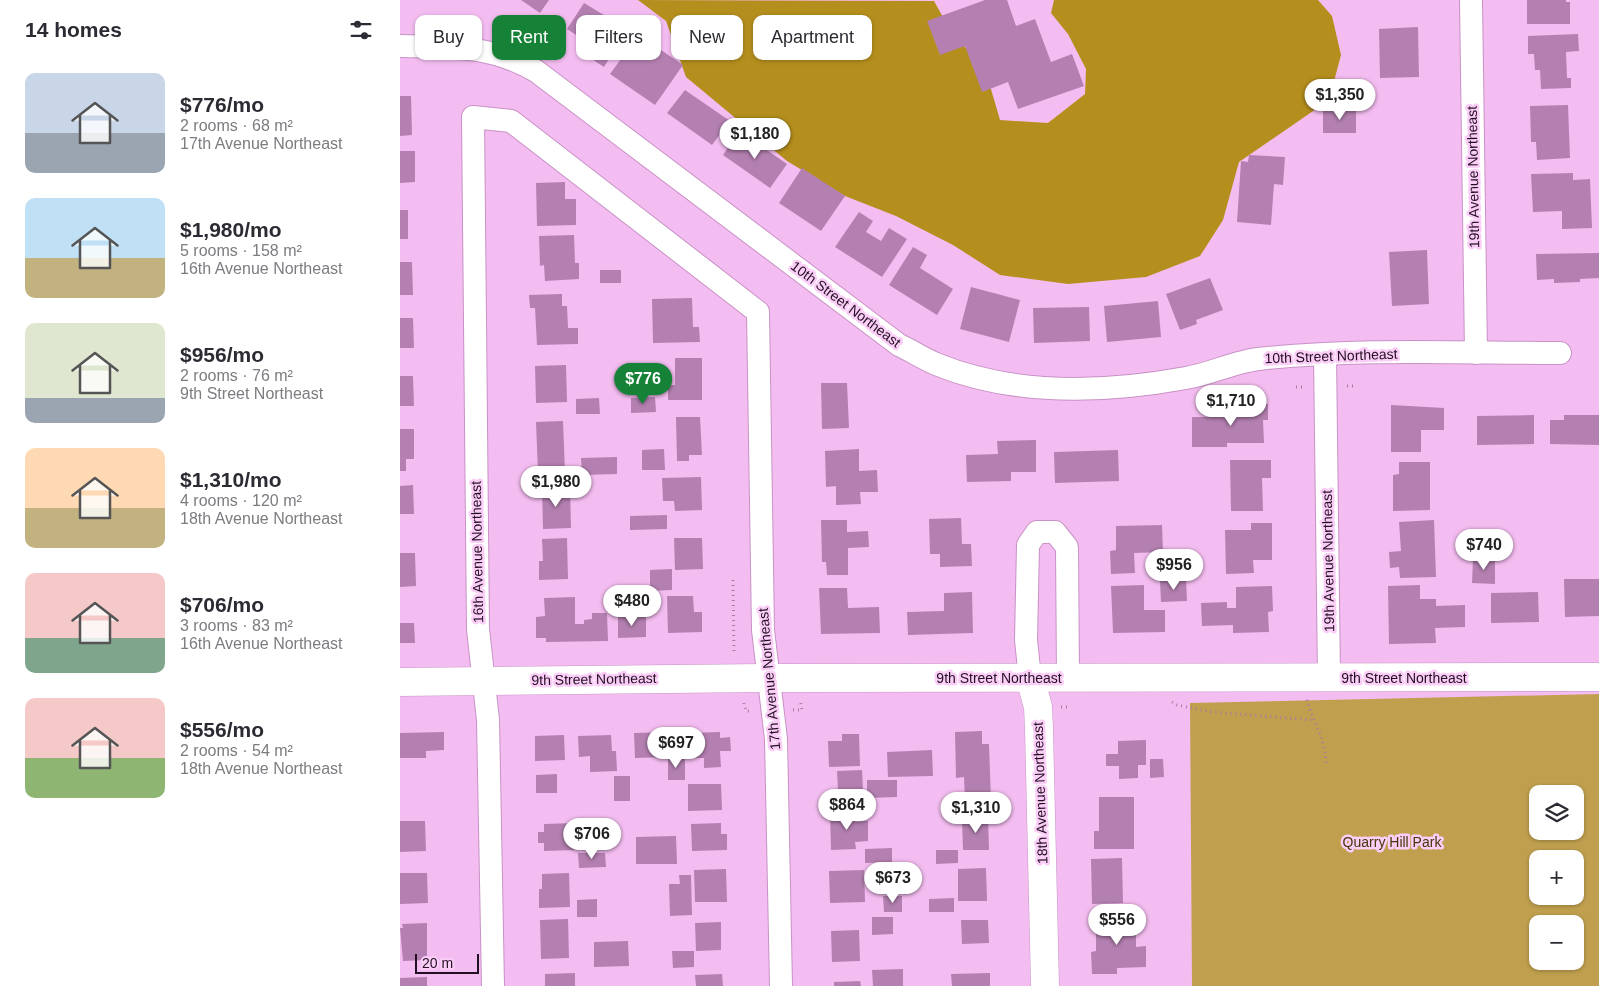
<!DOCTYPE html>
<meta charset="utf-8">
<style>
body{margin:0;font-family:Helvetica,sans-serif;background:#f2f2f3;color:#2b2b33;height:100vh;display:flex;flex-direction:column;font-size:19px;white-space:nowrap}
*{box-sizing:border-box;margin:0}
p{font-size:16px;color:#7c7c81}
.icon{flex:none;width:28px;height:28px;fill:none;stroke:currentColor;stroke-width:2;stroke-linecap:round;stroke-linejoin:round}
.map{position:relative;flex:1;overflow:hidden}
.details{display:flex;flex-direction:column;background:#fff;width:400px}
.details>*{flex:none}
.top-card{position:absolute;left:15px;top:15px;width:475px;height:45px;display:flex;gap:10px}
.buttons{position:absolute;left:1129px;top:785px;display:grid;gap:10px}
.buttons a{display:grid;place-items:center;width:55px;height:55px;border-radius:10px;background:#fff;box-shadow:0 1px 4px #0004;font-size:25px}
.scale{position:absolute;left:15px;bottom:12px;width:64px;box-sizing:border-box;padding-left:5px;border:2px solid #230f22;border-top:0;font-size:14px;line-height:18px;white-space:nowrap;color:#230f22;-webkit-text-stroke:4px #fbcef8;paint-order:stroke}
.price{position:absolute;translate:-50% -42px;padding:0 11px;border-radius:18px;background:#fff;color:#222;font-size:16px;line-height:32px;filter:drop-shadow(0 1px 2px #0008)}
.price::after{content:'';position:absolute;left:50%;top:30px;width:15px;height:11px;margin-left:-8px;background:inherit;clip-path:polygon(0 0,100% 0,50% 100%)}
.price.active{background:#168238;color:#fff}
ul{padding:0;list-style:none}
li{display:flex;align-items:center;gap:15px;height:125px;padding:0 25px}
li span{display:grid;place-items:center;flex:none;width:140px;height:100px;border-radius:10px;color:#555}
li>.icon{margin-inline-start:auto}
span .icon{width:60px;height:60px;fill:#fffc;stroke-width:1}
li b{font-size:21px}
h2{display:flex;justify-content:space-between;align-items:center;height:60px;padding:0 25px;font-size:21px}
.tag{padding:0 18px;border-radius:10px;background:#fff;box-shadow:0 1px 4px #0004;font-size:18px;line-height:45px}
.tag.active{background:#168238;color:#fff}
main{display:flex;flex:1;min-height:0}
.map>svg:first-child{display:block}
.green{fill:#c0a04f;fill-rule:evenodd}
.forest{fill:#b58f1d}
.building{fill:#b480b1}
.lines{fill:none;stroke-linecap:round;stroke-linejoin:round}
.minor-casing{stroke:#c892c5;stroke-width:24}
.tertiary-casing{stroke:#c892c5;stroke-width:29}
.path{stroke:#a67ca4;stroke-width:3;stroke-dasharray:1 4;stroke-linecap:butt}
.minor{stroke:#fff;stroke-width:22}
.tertiary{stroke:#fff;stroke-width:28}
.labels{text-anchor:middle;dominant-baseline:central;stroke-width:5;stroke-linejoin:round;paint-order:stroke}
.street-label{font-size:14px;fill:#230f22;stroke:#fbcef8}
.park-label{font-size:14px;fill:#453508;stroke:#fbcef8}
</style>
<main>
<section class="details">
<h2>14 homes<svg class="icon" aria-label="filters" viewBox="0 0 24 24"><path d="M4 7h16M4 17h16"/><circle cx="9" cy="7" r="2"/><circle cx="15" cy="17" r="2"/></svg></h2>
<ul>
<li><span style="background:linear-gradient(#c9d6e8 60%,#9aa5b1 0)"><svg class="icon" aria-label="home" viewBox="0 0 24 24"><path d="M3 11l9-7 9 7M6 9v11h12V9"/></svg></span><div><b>$776/mo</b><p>2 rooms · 68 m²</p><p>17th Avenue Northeast</p></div></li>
<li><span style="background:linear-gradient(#bfe0f5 60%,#c2b280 0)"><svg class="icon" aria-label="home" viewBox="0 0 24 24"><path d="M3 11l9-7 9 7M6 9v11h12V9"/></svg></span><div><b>$1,980/mo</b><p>5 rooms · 158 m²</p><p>16th Avenue Northeast</p></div></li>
<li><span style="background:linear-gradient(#dfe7d0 75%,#9aa5b1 0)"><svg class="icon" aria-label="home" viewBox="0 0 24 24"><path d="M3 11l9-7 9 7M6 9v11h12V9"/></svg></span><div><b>$956/mo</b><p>2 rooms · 76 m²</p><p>9th Street Northeast</p></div></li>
<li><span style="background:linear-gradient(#ffd9b3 60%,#c2b280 0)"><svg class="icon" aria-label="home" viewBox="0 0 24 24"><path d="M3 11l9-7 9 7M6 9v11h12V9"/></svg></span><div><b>$1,310/mo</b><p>4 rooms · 120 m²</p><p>18th Avenue Northeast</p></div></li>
<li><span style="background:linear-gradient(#f6c9c9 65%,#7fa58c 0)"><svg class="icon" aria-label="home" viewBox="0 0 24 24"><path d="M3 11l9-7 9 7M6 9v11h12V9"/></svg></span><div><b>$706/mo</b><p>3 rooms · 83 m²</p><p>16th Avenue Northeast</p></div></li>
<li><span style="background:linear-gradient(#f6c9c9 60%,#8fb573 0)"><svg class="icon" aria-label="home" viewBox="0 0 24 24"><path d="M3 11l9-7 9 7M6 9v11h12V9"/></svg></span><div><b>$556/mo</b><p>2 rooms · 54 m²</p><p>18th Avenue Northeast</p></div></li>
</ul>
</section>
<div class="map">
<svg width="1199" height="986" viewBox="0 0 1199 986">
<rect width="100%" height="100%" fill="#f4bdf1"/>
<path class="green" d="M1199,694V986H792L790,703ZM1138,794H1175V831H1138ZM1138,859H1175V896H1138ZM1138,924H1175V961H1138Z"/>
<polygon class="forest" points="238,0 534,1 549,28 586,72 600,120 648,123 685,94 686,69 668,34 651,13 654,0 918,0 932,16 941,55 929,100 839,162 823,220 800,256 746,277 668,284 600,275 553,245 496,216 445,196 387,161 286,77 266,21"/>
<g class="building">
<polygon points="121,0 149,0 140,13"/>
<polygon points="585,0 607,0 616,26 635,19 651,62 672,54 684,86 618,109 608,82 582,92 565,46 540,55 527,21"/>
<polygon points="1127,0 1166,0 1166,2 1170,2 1170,24 1127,24"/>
<polygon points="184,3 227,29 204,67 184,54 190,44 167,29"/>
<polygon points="1018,27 1019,77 980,78 979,29"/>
<polygon points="1178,34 1179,51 1166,52 1167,78 1171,78 1171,88 1141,89 1140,70 1135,70 1134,54 1128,54 1128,36"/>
<polygon points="231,45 252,59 258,48 283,65 255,105 210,74"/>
<polygon points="285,90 330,121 312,145 267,113"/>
<polygon points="0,96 11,96 12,135 0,136"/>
<polygon points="1168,105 1170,158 1137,160 1136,142 1131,142 1130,106"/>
<rect x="923" y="109" width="33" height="24"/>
<polygon points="339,131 387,164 370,188 323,155"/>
<polygon points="0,151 15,151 15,182 0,183"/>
<polygon points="849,155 885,157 883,185 874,184 871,225 837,222 841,161 848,162"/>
<polygon points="402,168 445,196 421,231 379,203"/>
<polygon points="1173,173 1173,180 1190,179 1192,228 1162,229 1162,211 1133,212 1131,174"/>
<polygon points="165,182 165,199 176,199 176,225 137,226 136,183"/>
<rect x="0" y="210" width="8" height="29"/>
<polygon points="459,212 473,221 466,232 481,241 489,228 507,239 482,277 435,247"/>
<polygon points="174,235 175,263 179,263 179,279 145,281 144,265 140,266 139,236"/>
<polygon points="513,247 527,255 520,268 553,289 537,315 489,285"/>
<polygon points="1027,250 1029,304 992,306 989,252"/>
<polygon points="1199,253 1199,278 1180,279 1180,282 1154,283 1154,279 1137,280 1136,254"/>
<polygon points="0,262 12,262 13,295 0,295"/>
<rect x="200" y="270" width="21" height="13"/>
<polygon points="810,278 823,310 796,320 797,324 780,330 766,294"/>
<polygon points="571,287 620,300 609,342 560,329"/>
<polygon points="162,294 162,306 167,306 168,328 178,328 178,344 137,345 135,308 130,308 129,295"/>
<polygon points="292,298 293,327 299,327 300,342 253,343 252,299"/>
<polygon points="758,301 761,337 707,342 704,306"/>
<polygon points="689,307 690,341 634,343 633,308"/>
<polygon points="0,318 13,318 14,348 0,348"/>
<polygon points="275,358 302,358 302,400 268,400 268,385 275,385"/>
<polygon points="166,365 167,402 136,403 135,366"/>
<polygon points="0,376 13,376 14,406 0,406"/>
<polygon points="421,383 447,383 449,428 422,429"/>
<polygon points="255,397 256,412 231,413 231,398"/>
<polygon points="199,398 200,414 176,414 176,399"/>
<polygon points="832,404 868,404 868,420 863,420 864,443 827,443 827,447 792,447 792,417 820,417 820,412 832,412"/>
<polygon points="991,405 1044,408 1044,430 1021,430 1021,452 991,452"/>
<polygon points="1134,415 1134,444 1077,445 1077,416"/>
<polygon points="1164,415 1199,415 1199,445 1150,444 1150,420 1164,420"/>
<polygon points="276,417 300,417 302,455 289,455 289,461 277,461"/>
<polygon points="163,421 165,472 138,473 136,422"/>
<polygon points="0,429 14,429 14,459 6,459 6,471 0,471"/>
<polygon points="636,440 636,472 611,472 611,481 567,482 566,455 598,454 597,441"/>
<polygon points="264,449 265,470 242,470 242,450"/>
<polygon points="459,449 459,471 477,470 478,492 460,492 461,504 436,505 436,486 426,487 425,451"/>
<polygon points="718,450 719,481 655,483 654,452"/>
<polygon points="217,457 217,474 182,475 181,458"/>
<polygon points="830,460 871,460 871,478 862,478 863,511 831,511"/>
<polygon points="999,462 1030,462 1030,510 993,511 993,475 999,474"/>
<polygon points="301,477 302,510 275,511 274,501 263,501 262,478"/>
<polygon points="13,485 14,514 0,514 0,486"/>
<polygon points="170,487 171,528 143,529 142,488"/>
<polygon points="267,515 267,529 230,530 230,516"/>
<polygon points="561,518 562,544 571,544 572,566 540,567 540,554 530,554 529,519"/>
<polygon points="421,520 447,520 447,532 468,531 469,547 448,548 448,575 427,575 426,562 422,562"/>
<polygon points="1034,520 1036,577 1000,578 999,567 990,568 989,552 1001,551 999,522"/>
<polygon points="851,523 872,523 872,560 853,560 854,573 826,574 825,530 851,530"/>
<polygon points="762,525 763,552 734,553 735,573 711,574 710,551 716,550 716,526"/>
<polygon points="167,538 168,579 139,580 139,561 143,561 142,539"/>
<polygon points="274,538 302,538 303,569 275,570"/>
<polygon points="0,553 15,553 16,586 0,587"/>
<polygon points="1073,559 1095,559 1095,584 1072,583"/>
<polygon points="272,569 272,590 250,591 250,570"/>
<polygon points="1164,579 1199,579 1199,616 1165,617"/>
<polygon points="786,580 787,601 761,602 760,581"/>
<polygon points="744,585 744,610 765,610 765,632 713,633 711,586"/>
<polygon points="1020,585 1020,599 1036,599 1036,606 1065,605 1065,627 1035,628 1036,643 989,644 988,586"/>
<polygon points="872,586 873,611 868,612 869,632 833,633 833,625 802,626 801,603 827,602 827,608 836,608 836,587"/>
<polygon points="419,588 447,588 448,608 479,607 480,633 421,634"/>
<polygon points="572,592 573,633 508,635 507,612 544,611 544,593"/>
<polygon points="1138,592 1139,622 1091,623 1091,593"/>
<polygon points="267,596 293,596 294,612 302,612 302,632 268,633"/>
<polygon points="175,597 175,624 184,624 184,620 192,619 192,613 207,613 208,641 146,642 146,638 136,638 136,617 145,616 144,598"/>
<polygon points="246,616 246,637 218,638 218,617"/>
<polygon points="0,623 14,623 15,643 0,643"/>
<polygon points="582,731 582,744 589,744 591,800 565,801 564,777 556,778 555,732"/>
<polygon points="44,732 44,750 26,751 26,758 0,758 0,733"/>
<polygon points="267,732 268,757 235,758 234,733"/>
<polygon points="320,732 320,738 330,737 331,751 320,751 321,767 304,768 304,758 289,758 288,733"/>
<polygon points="442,734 459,734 460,766 429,767 428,741 442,741"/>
<polygon points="164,735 165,760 135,761 135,736"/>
<polygon points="211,735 212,751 216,751 217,771 190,772 190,756 179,757 178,736"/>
<polygon points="746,740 746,765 738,765 738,778 719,779 719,766 706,766 706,754 718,754 718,741"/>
<polygon points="532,750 533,776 488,777 487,752"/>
<rect x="268" y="758" width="17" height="22"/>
<polygon points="750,759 763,759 764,777 750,778"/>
<polygon points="462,770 463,789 438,790 437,771"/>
<polygon points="157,774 157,793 136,793 136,775"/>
<rect x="214" y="776" width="16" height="25"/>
<polygon points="467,780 497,780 497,797 467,798"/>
<polygon points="288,784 321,784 322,810 288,811"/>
<polygon points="699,797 734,797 734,849 694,849 694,831 699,831"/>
<polygon points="455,813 455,822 468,821 468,841 455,842 456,849 431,850 430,814"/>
<polygon points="588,818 589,850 563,850 562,819"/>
<polygon points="0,821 25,821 26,851 0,852"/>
<polygon points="174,823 175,850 144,851 144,843 138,843 138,832 144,832 144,824"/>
<polygon points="321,823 321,834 327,834 327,850 292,851 291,824"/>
<polygon points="276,836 277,864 236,864 236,837"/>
<polygon points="492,848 492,862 465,863 465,849"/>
<polygon points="536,850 558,850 558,863 536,864"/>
<polygon points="178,853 205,853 206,867 179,868"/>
<polygon points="722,858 723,903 692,904 691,859"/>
<polygon points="586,868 587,901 558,901 558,869"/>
<polygon points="326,869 327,902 295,902 294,870"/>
<polygon points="464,870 465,902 430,903 429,871"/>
<polygon points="0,873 27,873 28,903 0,904"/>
<polygon points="169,873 170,907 139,908 139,889 142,889 142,874"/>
<polygon points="279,875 291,875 292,915 270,916 269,884 280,884"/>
<polygon points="483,896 502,896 502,912 484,912"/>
<polygon points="554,898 554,912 529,912 529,899"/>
<polygon points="197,899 197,917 177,917 177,900"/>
<polygon points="736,916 736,947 746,946 746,967 717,968 717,974 692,974 691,952 696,951 696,917"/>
<polygon points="472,917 493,917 493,934 472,935"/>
<polygon points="168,919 169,958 141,959 140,920"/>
<polygon points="561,920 588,920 589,943 562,944"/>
<polygon points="321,922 321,950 296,951 295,923"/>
<polygon points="27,923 27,960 3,961 0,928 3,928 2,924"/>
<polygon points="459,930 460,961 432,962 431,931"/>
<polygon points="228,941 229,966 194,967 194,942"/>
<polygon points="272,951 294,951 294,967 273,968"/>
<polygon points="503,969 503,986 473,986 472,970"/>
<polygon points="175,973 175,986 145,986 145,974"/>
<polygon points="590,973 590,986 552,986 551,974"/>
<polygon points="322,974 323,986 296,986 295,975"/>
<polygon points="27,977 27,986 0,986 0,978"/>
<polygon points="460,981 461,986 434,986 434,982"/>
</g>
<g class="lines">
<defs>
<g id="minor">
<polyline points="1071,0 1076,353"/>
<path d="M0,46C51,47 91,45 136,71L499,345C512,351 524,359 536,364C614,396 704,393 786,378C810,374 834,362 858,359C958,348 1060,353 1160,353"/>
<polyline points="925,354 929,678"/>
<polyline points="630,678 626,640 628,545 637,532 655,532 667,547 668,678"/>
<polyline points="93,986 88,720 78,629 73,117 111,121 358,312 363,630 376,739 381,986"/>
</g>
<g id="tertiary">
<polyline points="630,678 638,707 639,729 645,986"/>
<polyline points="0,682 369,678 1198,677"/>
</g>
</defs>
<use href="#minor" class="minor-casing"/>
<use href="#tertiary" class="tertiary-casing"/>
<g class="path">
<polyline points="947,386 957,386"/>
<polyline points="896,387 906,387"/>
<polyline points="333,580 334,655"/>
<path d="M907,700C913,722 926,740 926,763"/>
<polyline points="772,702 777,705 812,712 913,720"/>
<polyline points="344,703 346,711 351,711"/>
<polyline points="661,707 668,707"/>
<polyline points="393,710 402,710 400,700"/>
</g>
<use href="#minor" class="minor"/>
<use href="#tertiary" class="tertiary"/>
</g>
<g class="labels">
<g class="street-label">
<text transform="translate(1073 177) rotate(-91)">19th Avenue Northeast</text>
<text transform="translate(446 304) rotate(37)">10th Street Northeast</text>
<text transform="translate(931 356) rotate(-2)">10th Street Northeast</text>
<text transform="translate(77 552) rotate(-91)">16th Avenue Northeast</text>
<text transform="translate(928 561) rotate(-91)">19th Avenue Northeast</text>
<text x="599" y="678">9th Street Northeast</text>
<text x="1004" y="678">9th Street Northeast</text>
<text transform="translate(194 679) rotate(-1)">9th Street Northeast</text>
<text transform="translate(369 679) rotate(-95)">17th Avenue Northeast</text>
<text transform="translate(640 793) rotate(-92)">18th Avenue Northeast</text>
</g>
<g class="park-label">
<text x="992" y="842">Quarry Hill Park</text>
</g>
</g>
</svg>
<div class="buttons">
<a><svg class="icon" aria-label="layers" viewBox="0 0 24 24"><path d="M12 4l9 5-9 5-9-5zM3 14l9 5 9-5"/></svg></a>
<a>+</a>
<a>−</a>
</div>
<div class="scale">20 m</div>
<b class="price" style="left:940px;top:121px">$1,350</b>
<b class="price" style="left:355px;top:160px">$1,180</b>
<b class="price active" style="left:243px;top:405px">$776</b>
<b class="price" style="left:831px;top:427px">$1,710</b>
<b class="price" style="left:156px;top:508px">$1,980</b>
<b class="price" style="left:1084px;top:571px">$740</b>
<b class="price" style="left:774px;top:591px">$956</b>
<b class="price" style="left:232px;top:627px">$480</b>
<b class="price" style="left:276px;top:769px">$697</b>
<b class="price" style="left:447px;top:831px">$864</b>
<b class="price" style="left:576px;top:834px">$1,310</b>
<b class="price" style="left:192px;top:860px">$706</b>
<b class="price" style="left:493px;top:904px">$673</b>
<b class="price" style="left:717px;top:946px">$556</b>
<div class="top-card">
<a class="tag">Buy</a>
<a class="tag active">Rent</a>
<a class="tag">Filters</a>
<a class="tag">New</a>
<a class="tag">Apartment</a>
</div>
</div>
</main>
